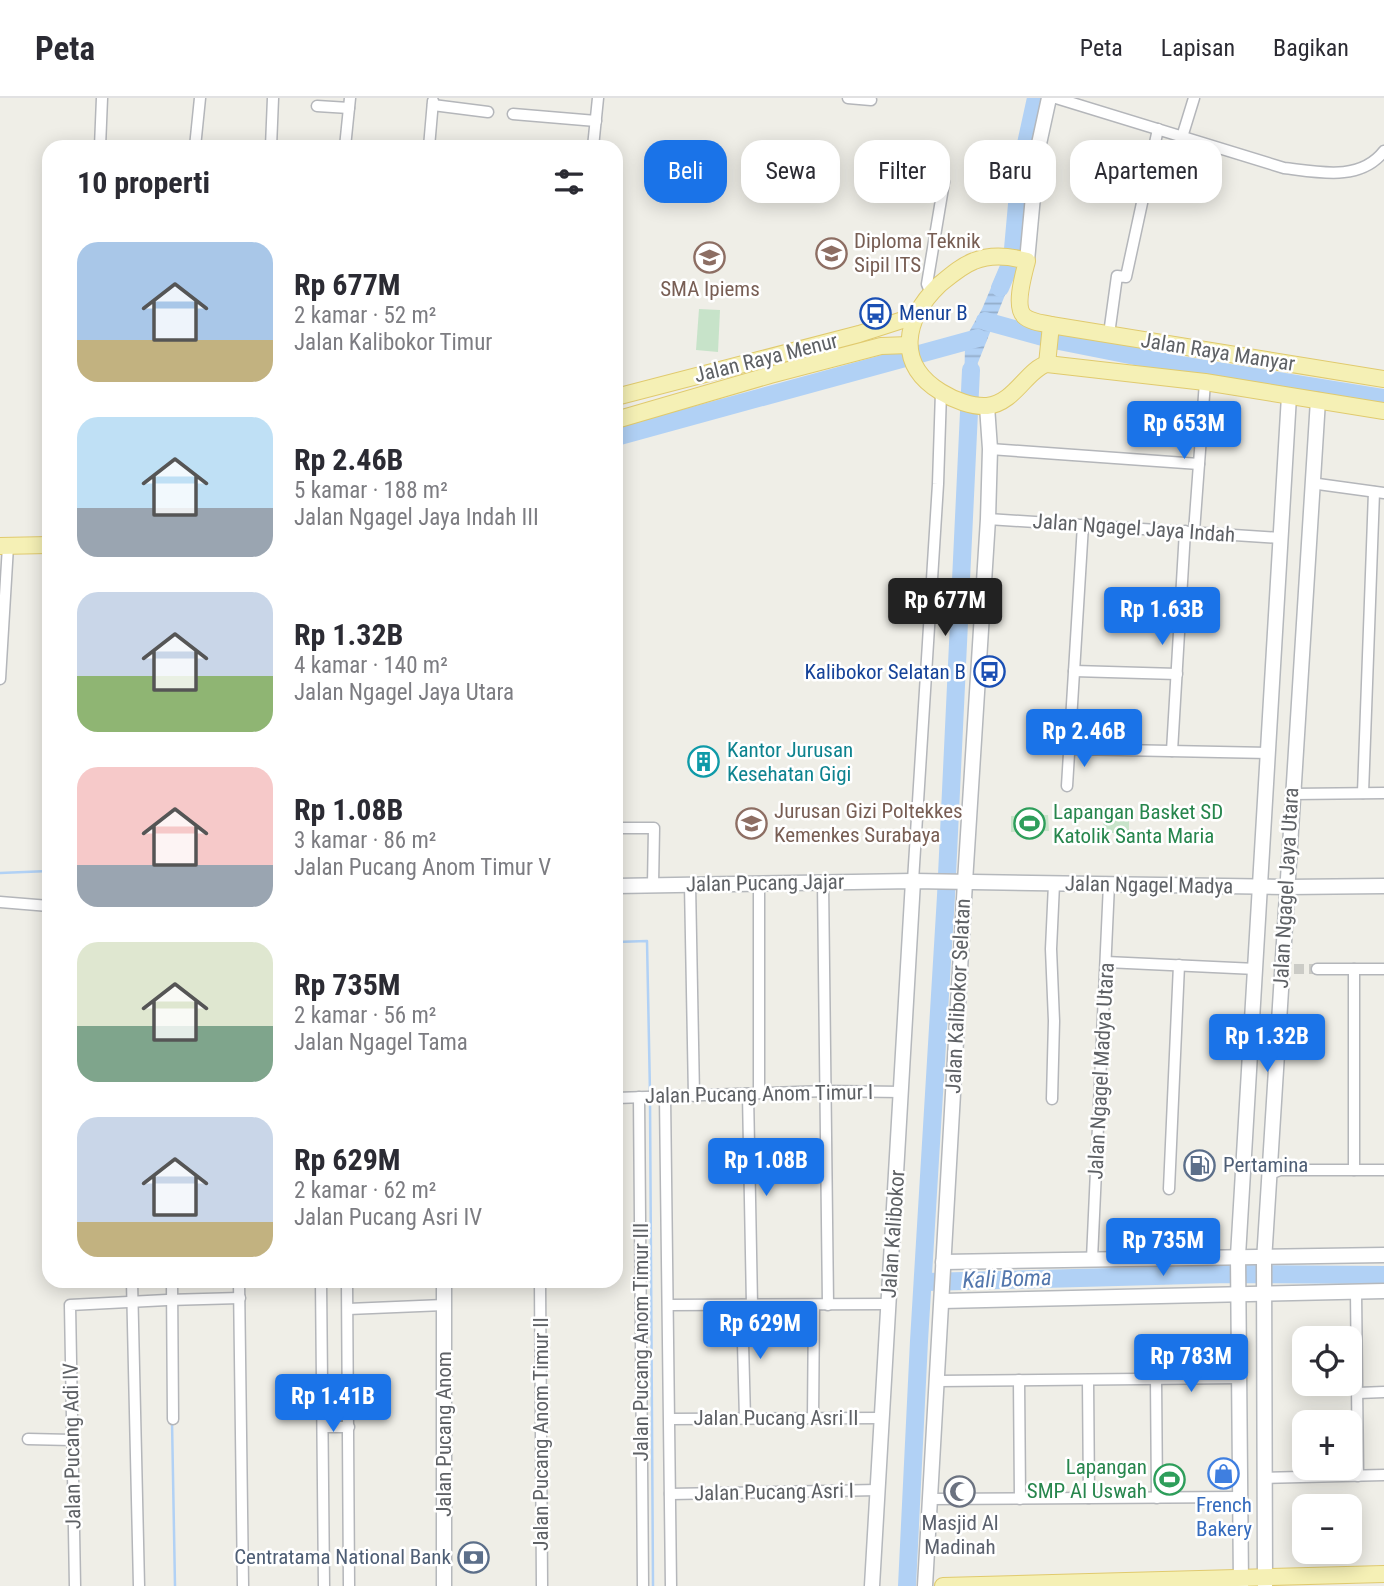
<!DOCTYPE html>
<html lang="id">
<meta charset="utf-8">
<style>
body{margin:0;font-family:"Roboto Condensed",sans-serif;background:#f2f2f3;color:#2b2b33;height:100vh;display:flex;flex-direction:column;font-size:26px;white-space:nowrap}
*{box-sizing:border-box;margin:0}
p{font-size:23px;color:#7c7c81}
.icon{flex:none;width:38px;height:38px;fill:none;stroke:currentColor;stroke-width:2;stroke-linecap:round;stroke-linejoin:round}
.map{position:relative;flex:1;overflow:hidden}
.side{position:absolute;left:42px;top:42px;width:581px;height:1148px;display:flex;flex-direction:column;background:#fff;border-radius:21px;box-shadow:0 4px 18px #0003}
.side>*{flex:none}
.guide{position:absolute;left:644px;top:42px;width:634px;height:63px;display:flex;gap:14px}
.tools{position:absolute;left:1292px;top:1228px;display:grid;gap:14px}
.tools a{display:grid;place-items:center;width:70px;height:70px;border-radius:14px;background:#fff;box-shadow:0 4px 18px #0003;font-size:35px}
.price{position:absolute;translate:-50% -60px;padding:0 16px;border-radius:7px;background:#1a73e8;color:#fff;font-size:23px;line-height:46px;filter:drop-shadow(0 2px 4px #0008)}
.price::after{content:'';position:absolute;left:50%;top:42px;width:21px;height:16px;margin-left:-10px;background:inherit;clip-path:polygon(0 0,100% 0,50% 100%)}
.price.selected{background:#222;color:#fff}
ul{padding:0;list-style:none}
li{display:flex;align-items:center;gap:21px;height:175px;padding:0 35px}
li span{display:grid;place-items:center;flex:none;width:196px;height:140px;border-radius:21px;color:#555}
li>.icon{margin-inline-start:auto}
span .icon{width:84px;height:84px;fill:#fffc;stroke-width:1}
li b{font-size:30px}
h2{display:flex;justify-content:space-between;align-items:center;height:84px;padding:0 35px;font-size:30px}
.chip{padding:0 24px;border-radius:21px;background:#fff;box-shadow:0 4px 18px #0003;font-size:24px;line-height:63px}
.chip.selected{background:#1a73e8;color:#fff}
header{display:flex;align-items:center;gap:42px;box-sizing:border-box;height:98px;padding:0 35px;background:#fff;border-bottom:2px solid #e1e1e2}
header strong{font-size:33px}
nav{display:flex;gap:38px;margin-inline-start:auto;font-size:24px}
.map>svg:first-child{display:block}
.grass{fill:#c7e3c9}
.water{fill:url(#water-rules)}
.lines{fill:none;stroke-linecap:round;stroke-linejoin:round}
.stream{stroke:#b1d1f5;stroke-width:2.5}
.river{stroke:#b1d1f5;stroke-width:18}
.street-tunnel{stroke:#cbcbc6;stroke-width:10;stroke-dasharray:10 5;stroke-linecap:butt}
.street-casing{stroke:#b4b6ba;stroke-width:13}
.secondary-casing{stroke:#b5b8bc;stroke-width:17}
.primary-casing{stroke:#e0ca6e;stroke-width:18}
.street{stroke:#fff;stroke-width:10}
.secondary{stroke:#fff;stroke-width:14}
.primary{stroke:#f5f0b5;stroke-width:16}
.labels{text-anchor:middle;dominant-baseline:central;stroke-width:5;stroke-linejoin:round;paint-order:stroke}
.education-label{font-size:21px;fill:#785e54;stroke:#fff;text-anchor:start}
.transit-label{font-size:21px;fill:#164399;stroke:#fff;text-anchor:start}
.street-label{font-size:21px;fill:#5e6165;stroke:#fff}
.culture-label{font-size:21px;fill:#0d838f;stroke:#fff;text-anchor:start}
.leisure-label{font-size:21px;fill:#27864d;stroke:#fff;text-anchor:start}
.service-label{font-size:21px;fill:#4e5e75;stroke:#fff;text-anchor:start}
.shop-label{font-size:21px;fill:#366cbe;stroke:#fff}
.worship-label{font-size:21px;fill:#5b616d;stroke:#fff}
.water-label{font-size:23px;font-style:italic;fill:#5377ad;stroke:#fff}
</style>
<header>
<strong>Peta</strong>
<nav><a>Peta</a><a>Lapisan</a><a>Bagikan</a></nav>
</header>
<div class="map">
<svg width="1384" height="1488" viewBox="0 0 1384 1488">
<defs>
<pattern id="water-rules" width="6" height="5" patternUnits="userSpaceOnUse" patternTransform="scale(1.75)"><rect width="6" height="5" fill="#b1d1f5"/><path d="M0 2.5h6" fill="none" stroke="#93adca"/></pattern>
</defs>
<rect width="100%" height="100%" fill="#efeee7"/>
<g class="grass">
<polygon points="699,211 720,212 718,254 696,252"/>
<polygon points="1048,717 1049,733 1011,734 1011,718"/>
<polygon points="1103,719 1129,719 1129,735 1104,735"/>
<polygon points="1165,1369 1175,1369 1175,1392 1164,1392"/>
</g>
<polygon class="water" points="1001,166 1015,172 977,267 976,294 964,295 965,248 969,234 982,211"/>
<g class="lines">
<g class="stream">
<polyline points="0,775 49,773"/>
<polyline points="616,844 647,843 650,995"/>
<polyline points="650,1001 653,1488"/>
<polyline points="172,1323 175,1488"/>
</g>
<g class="river">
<polyline points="1000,190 1012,162 1020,73 1036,0"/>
<polyline points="985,223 1043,239"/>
<polyline points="1059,243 1180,267 1384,300"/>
<polyline points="616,339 978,240"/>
<polyline points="926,1184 1229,1176 1384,1177"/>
<polyline points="907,1488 919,1243 946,798 971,272"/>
</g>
<polyline class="street-tunnel" points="1294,871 1317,871"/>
<defs>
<g id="street">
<polyline points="848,0 871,2"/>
<path d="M1056,0L1284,70C1318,74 1360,84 1384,53"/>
<polyline points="433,7 488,14"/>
<polyline points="317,8 349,10"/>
<polyline points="513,16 596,23"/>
<polyline points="1182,39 1194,0"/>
<polyline points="100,49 102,0"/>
<polyline points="195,49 200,0"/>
<polyline points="271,49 273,0"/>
<polyline points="345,49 350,0"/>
<polyline points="429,49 433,3"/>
<polyline points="593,49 598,0"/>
<polyline points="931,196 927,186 944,84"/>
<polyline points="1109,236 1117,178 1126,179 1158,31"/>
<polyline points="990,351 1199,366"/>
<polyline points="1313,383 1318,386 1384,395"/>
<polyline points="988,421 1280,440"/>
<polyline points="1194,434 1205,284"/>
<polyline points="1074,573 1177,576"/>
<polyline points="0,581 8,448"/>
<polyline points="1070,651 1269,655"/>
<polyline points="1172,653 1185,433"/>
<polyline points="1067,688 1083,427"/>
<polyline points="1363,695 1374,394"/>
<polyline points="1292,696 1384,695"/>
<polyline points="616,730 654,730 653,787"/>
<polyline points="913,783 938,386 941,294"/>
<polyline points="823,784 828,1207"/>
<polyline points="690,786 694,998"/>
<polyline points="0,804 49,808"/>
<polyline points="1106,864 1256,871"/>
<polyline points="1317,871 1384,871"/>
<polyline points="1354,871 1354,1072"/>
<polyline points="759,995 759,784"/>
<polyline points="748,996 752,1207"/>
<polyline points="665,998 671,1488"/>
<polyline points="639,999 643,1488"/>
<polyline points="616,1000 826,993 902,994"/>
<polyline points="1052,1001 1054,923 1051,851 1054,786"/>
<polyline points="1270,1076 1280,1072 1384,1072"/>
<polyline points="1169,1091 1179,867"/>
<polyline points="1092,1161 1109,786"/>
<polyline points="132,1183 139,1488"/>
<polyline points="172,1183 173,1321"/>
<polyline points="239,1183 243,1488"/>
<polyline points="321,1183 324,1488"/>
<polyline points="347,1183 349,1488"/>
<polyline points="540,1183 542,1488"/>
<polyline points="1356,1193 1358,1378"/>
<polyline points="669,1207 888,1206"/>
<polyline points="742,1207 745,1321"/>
<polyline points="348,1211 444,1207"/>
<polyline points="1156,1281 1157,1400"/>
<polyline points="1019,1282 1020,1401"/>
<polyline points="1088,1282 1089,1400"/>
<polyline points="938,1283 1239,1280"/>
<polyline points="1358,1295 1384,1294"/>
<polyline points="323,1309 349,1309"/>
<polyline points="813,1320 814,1207"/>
<polyline points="670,1321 882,1320"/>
<polyline points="323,1329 349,1329"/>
<polyline points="28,1341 72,1342"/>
<polyline points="1264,1380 1384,1377"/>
<polyline points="670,1396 878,1392"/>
<polyline points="931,1401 1240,1399"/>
<polyline points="75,1488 70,1207 167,1202 240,1200"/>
</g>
<g id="secondary">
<polyline points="1027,163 1037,55 1049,0"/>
<polyline points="616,788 913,783 1286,789 1384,788"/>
<polyline points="943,1164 1384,1157"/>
<polyline points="444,1183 444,1488"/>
<polyline points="942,1203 1384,1193"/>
<polyline points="872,1488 913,783"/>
<polyline points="925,1488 965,784 988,421 990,351 987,308"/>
<polyline points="1241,1488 1238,1158 1289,298"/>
<polyline points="1265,1488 1264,1163 1318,302"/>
</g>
<g id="primary">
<polyline points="1047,266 1051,227"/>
<path d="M1384,281L1051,227C1043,225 1030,224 1024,218C1014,208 1024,175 1027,163C1010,158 991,156 974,163C961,168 950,178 939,187C904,221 895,266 941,294C954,302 972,309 987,308C1015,305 1027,271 1047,266L1205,284L1384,313"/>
<polyline points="616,299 859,236 915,218"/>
<polyline points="616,322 770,277 881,248 909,247"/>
<polyline points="0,448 49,447"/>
<polyline points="943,1488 1384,1476"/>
</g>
</defs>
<use href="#street" class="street-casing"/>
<use href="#secondary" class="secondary-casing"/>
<use href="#primary" class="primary-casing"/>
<use href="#street" class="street"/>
<use href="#secondary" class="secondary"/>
<use href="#primary" class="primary"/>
</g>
<defs>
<symbol id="university-ring" viewBox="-11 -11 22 22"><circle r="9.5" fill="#fff" stroke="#8d6e63" stroke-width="1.5"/><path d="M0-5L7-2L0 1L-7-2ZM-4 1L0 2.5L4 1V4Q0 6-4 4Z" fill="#8d6e63"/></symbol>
<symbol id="school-ring" viewBox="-11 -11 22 22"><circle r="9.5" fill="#fff" stroke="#8d6e63" stroke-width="1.5"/><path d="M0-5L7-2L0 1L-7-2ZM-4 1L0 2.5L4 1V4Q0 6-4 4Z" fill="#8d6e63"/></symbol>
<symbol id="bus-ring" viewBox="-11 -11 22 22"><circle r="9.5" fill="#fff" stroke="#1a4fb4" stroke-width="1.5"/><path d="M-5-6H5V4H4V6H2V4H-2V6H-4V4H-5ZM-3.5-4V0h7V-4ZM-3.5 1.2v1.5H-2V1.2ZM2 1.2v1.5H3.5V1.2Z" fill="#1a4fb4"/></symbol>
<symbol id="building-ring" viewBox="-11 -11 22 22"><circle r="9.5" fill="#fff" stroke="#0f9aa8" stroke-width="1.5"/><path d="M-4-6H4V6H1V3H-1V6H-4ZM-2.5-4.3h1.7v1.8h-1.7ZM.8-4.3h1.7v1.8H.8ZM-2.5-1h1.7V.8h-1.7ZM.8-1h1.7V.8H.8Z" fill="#0f9aa8"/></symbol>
<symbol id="stadium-ring" viewBox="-11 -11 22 22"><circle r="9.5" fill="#fff" stroke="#2e9e5b" stroke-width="1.5"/><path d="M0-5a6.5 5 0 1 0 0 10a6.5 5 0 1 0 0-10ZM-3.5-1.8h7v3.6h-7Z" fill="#2e9e5b"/></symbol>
<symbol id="fuel-ring" viewBox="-11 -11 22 22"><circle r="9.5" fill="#fff" stroke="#5c6f8a" stroke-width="1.5"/><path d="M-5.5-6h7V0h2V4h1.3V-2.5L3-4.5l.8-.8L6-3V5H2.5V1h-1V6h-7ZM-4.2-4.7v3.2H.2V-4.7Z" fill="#5c6f8a"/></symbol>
<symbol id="shop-ring" viewBox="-11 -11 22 22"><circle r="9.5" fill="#fff" stroke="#3f7fe0" stroke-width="1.5"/><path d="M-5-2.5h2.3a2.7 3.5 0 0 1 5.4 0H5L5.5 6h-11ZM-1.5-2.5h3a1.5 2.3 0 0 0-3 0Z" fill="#3f7fe0"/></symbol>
<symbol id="mosque-ring" viewBox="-11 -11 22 22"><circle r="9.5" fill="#fff" stroke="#6b7280" stroke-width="1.5"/><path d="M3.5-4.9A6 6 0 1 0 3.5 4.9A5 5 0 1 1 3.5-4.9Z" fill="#6b7280"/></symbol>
<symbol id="bank-ring" viewBox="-11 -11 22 22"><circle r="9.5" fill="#fff" stroke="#5c6f8a" stroke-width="1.5"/><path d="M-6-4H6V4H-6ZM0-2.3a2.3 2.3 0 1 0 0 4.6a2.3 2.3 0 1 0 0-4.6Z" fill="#5c6f8a"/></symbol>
</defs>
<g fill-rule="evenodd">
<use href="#university-ring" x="814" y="138" width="35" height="35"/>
<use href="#school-ring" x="692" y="142" width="35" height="35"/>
<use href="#bus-ring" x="858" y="198" width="35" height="35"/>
<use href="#bus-ring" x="972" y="556" width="35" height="35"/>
<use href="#building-ring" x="686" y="646" width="35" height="35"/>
<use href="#university-ring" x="734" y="708" width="35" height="35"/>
<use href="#stadium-ring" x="1012" y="708" width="35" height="35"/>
<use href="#fuel-ring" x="1182" y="1050" width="35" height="35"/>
<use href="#shop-ring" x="1206" y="1358" width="35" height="35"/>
<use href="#stadium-ring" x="1152" y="1364" width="35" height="35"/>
<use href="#mosque-ring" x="942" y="1376" width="35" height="35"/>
<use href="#bank-ring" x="456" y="1442" width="35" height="35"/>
</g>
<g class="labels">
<g class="education-label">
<text x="854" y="143">Diploma Teknik<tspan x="854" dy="24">Sipil ITS</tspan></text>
<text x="710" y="191" text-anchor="middle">SMA Ipiems</text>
<text x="774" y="713">Jurusan Gizi Poltekkes<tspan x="774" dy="24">Kemenkes Surabaya</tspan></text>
</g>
<g class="transit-label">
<text x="899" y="215">Menur B</text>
<text x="966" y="574" text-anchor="end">Kalibokor Selatan B</text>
</g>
<g class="street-label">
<text transform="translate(1218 254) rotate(9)">Jalan Raya Manyar</text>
<text transform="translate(766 260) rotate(-14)">Jalan Raya Menur</text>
<text transform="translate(1134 430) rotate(4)">Jalan Ngagel Jaya Indah</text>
<text transform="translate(765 785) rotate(-1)">Jalan Pucang Jajar</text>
<text transform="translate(1149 787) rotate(1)">Jalan Ngagel Madya</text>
<text transform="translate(1286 790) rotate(-87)">Jalan Ngagel Jaya Utara</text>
<text transform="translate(958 898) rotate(-87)">Jalan Kalibokor Selatan</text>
<text transform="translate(1101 973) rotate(-87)">Jalan Ngagel Madya Utara</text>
<text transform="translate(759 996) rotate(-1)">Jalan Pucang Anom Timur I</text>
<text transform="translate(893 1136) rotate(-86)">Jalan Kalibokor</text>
<text transform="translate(641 1244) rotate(-90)">Jalan Pucang Anom Timur III</text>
<text x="776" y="1320">Jalan Pucang Asri II</text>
<text transform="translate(444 1336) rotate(-90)">Jalan Pucang Anom</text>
<text transform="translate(541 1336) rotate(-90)">Jalan Pucang Anom Timur II</text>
<text transform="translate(72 1348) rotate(-91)">Jalan Pucang Adi IV</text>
<text transform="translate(774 1394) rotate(-1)">Jalan Pucang Asri I</text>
</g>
<g class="culture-label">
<text x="727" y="652">Kantor Jurusan<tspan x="727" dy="24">Kesehatan Gigi</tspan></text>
</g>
<g class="leisure-label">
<text x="1053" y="714">Lapangan Basket SD<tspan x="1053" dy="24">Katolik Santa Maria</tspan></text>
<text x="1147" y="1369" text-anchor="end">Lapangan<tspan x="1147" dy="24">SMP Al Uswah</tspan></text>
</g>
<g class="service-label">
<text x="1223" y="1067">Pertamina</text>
<text x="451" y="1459" text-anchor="end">Centratama National Bank</text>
</g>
<g class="shop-label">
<text x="1224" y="1407">French<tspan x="1224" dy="24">Bakery</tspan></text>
</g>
<g class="worship-label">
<text x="960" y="1425">Masjid Al<tspan x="960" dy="24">Madinah</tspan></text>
</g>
<g class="water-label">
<text transform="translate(1007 1181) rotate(-2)">Kali Boma</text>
</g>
</g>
</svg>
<div class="tools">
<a><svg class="icon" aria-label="locate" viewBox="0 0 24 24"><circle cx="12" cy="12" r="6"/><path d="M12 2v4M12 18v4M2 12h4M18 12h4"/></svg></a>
<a>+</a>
<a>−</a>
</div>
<b class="price" style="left:1184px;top:363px">Rp 653M</b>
<b class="price selected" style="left:945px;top:540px">Rp 677M</b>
<b class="price" style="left:1162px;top:549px">Rp 1.63B</b>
<b class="price" style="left:1084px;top:671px">Rp 2.46B</b>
<b class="price" style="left:1267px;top:976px">Rp 1.32B</b>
<b class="price" style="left:766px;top:1100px">Rp 1.08B</b>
<b class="price" style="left:1163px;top:1180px">Rp 735M</b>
<b class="price" style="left:760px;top:1263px">Rp 629M</b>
<b class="price" style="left:1191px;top:1296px">Rp 783M</b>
<b class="price" style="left:333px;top:1336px">Rp 1.41B</b>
<div class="guide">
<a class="chip selected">Beli</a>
<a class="chip">Sewa</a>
<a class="chip">Filter</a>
<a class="chip">Baru</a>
<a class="chip">Apartemen</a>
</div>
<section class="side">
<h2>10 properti<svg class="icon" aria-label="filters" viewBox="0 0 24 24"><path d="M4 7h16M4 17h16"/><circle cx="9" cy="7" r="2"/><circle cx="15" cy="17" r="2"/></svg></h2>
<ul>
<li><span style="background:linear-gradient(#a9c7e8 70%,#c2b280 0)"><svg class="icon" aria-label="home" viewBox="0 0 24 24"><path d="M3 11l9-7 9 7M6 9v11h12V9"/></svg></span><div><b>Rp 677M</b><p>2 kamar · 52 m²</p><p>Jalan Kalibokor Timur</p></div></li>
<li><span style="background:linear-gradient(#bfe0f5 65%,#9aa5b1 0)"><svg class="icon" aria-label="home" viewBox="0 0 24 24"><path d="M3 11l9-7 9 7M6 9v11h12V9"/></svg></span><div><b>Rp 2.46B</b><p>5 kamar · 188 m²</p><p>Jalan Ngagel Jaya Indah III</p></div></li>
<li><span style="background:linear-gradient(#c9d6e8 60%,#8fb573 0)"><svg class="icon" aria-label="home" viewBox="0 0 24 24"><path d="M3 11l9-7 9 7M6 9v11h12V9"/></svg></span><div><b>Rp 1.32B</b><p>4 kamar · 140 m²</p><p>Jalan Ngagel Jaya Utara</p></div></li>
<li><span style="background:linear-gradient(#f6c9c9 70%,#9aa5b1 0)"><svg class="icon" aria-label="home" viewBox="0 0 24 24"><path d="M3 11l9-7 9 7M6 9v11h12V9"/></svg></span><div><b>Rp 1.08B</b><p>3 kamar · 86 m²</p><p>Jalan Pucang Anom Timur V</p></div></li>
<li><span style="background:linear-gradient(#dfe7d0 60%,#7fa58c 0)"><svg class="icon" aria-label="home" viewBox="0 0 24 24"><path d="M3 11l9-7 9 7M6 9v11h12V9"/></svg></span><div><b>Rp 735M</b><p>2 kamar · 56 m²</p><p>Jalan Ngagel Tama</p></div></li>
<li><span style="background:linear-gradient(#c9d6e8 75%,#c2b280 0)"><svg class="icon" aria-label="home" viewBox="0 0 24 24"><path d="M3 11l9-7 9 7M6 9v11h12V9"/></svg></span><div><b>Rp 629M</b><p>2 kamar · 62 m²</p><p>Jalan Pucang Asri IV</p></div></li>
</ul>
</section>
</div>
